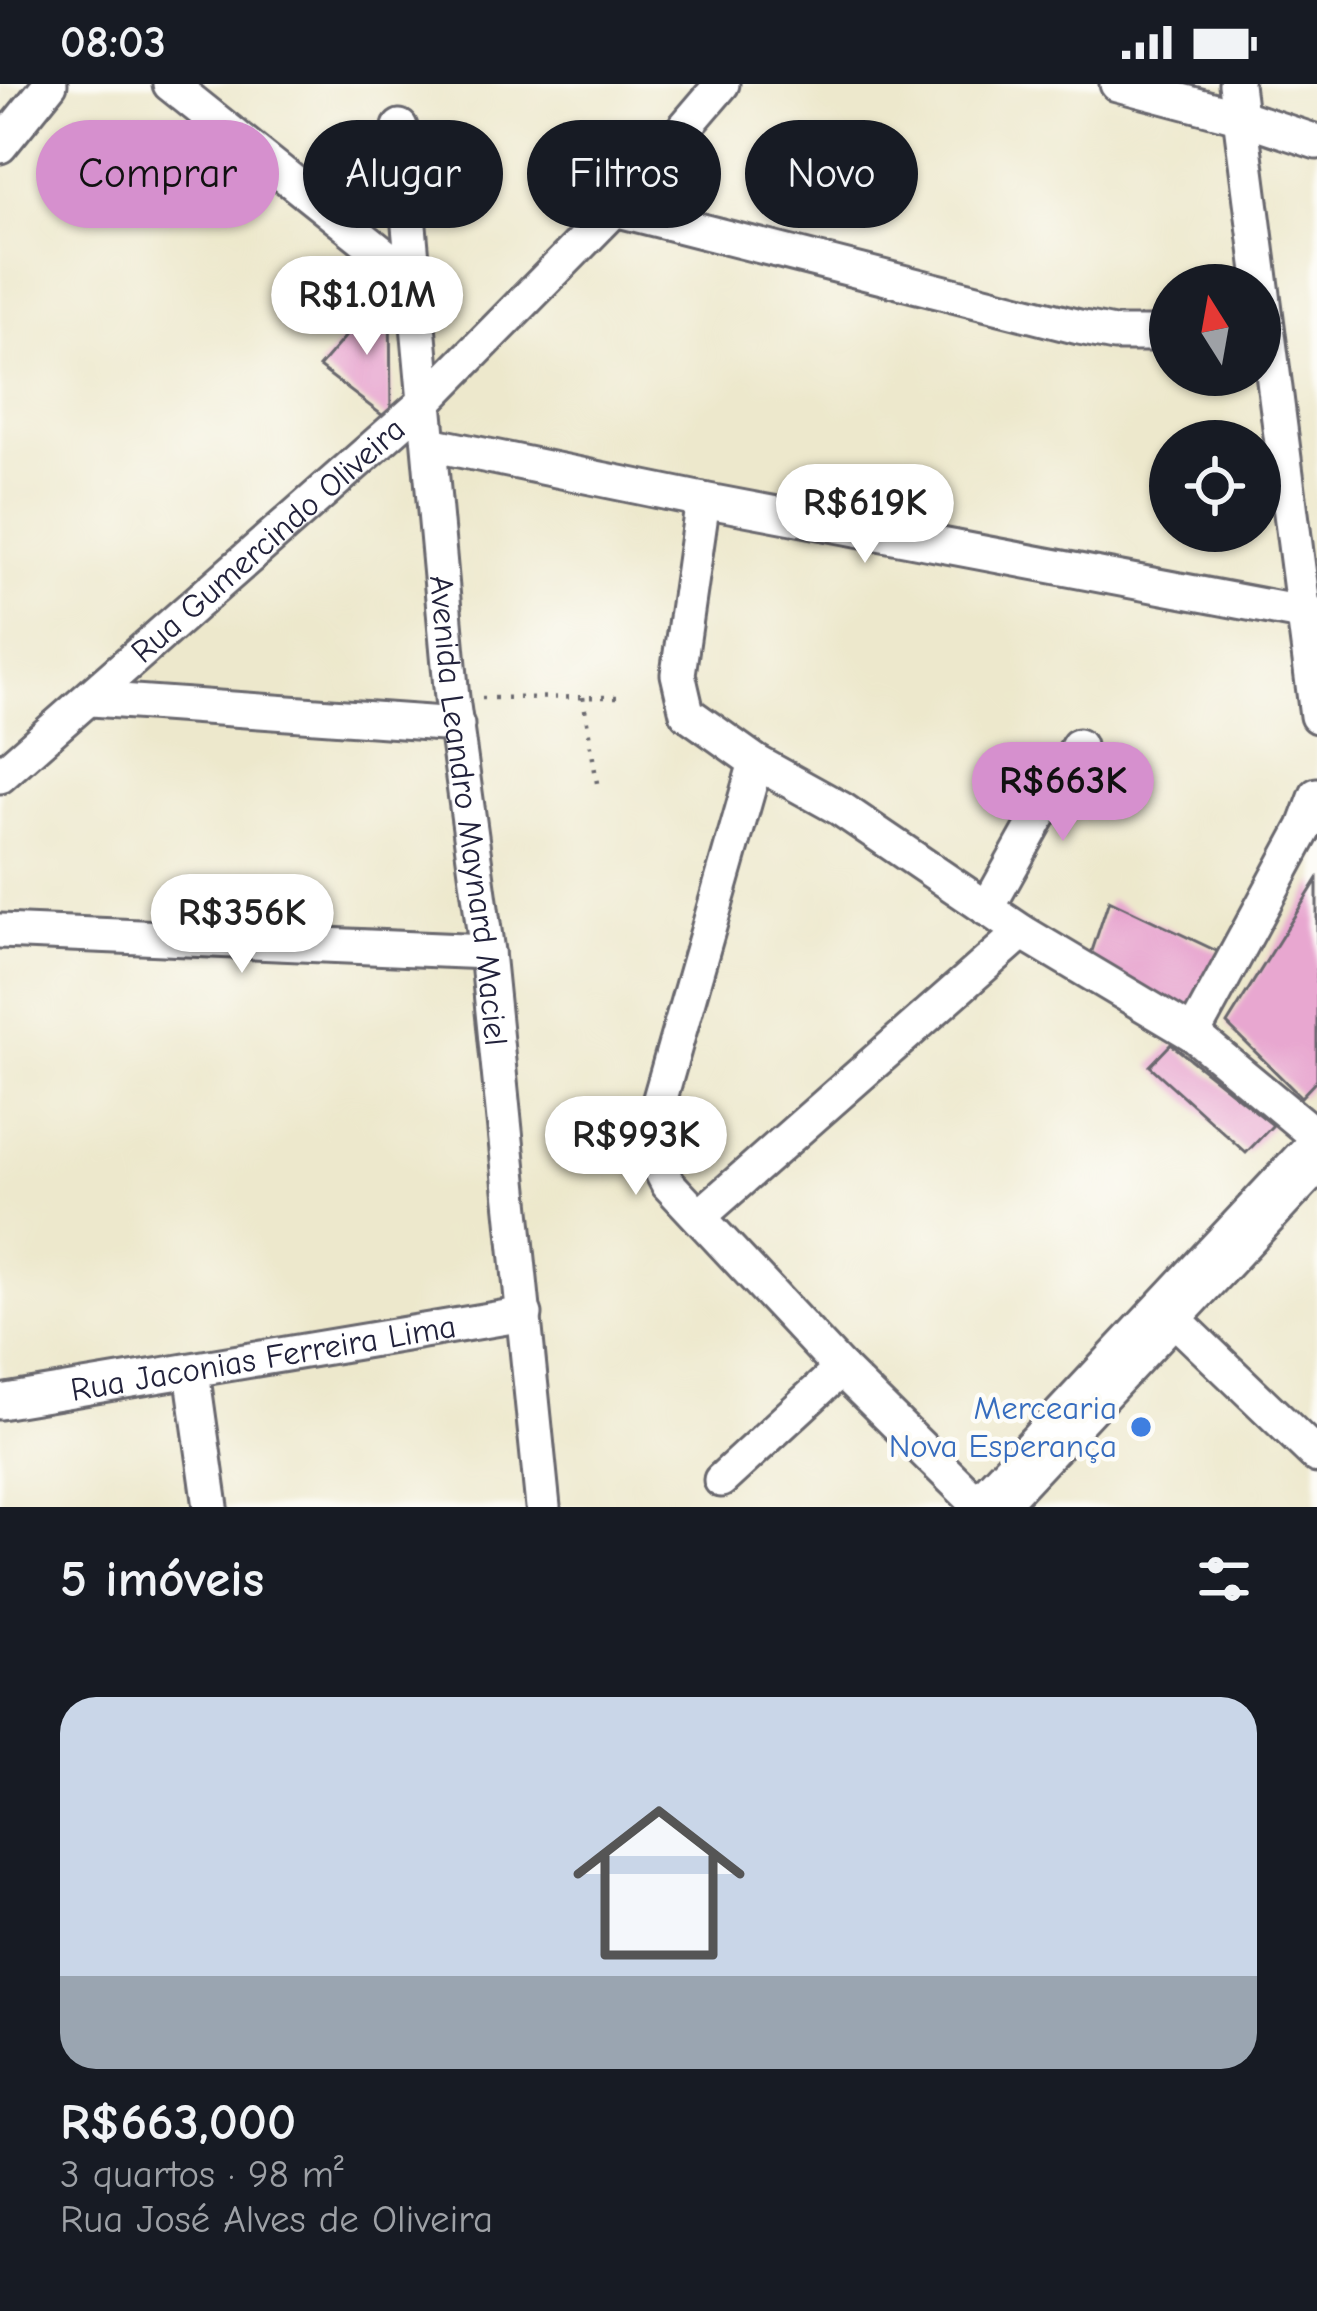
<!DOCTYPE html>
<html lang="pt">
<meta charset="utf-8">
<style>
body{margin:0;font-family:"Comic Neue",sans-serif;background:#20242c;color:#f1f3f6;height:100vh;display:flex;flex-direction:column;font-size:45px;white-space:nowrap}
*{box-sizing:border-box;margin:0}
p{font-size:39px;color:#9ea1a6}
.icon{flex:none;width:66px;height:66px;fill:none;stroke:currentColor;stroke-width:2;stroke-linecap:round;stroke-linejoin:round}
.map{position:relative;height:1423px;overflow:hidden}
.panel{display:flex;flex-direction:column;background:#171b24;flex:1}
.panel>*{flex:none}
.guide{position:absolute;left:36px;top:36px;width:1245px;height:108px;display:flex;gap:24px}
.needle{width:78px;rotate:349deg}
.buttons{position:absolute;left:1149px;top:180px;display:grid;gap:24px}
.buttons a{display:grid;place-items:center;width:132px;height:132px;border-radius:50%;background:#171b24;box-shadow:0 3px 9px #0004;font-size:60px}
.price{position:absolute;translate:-50% -102px;padding:0 27px;border-radius:42px;background:#fff;color:#222;font-size:39px;line-height:78px;filter:drop-shadow(0 3px 6px #0008)}
.price::after{content:'';position:absolute;left:50%;top:72px;width:36px;height:27px;margin-left:-18px;background:inherit;clip-path:polygon(0 0,100% 0,50% 100%)}
.price.current{background:#d690ce;color:#111}
ul{padding:0;list-style:none}
li{display:grid;align-content:center;gap:24px;height:636px;padding:0 60px}
li+li{border-top:3px solid #363941}
li span{display:grid;place-items:center;height:372px;border-radius:36px;color:#555}
li>.icon{margin-inline-start:auto}
span .icon{width:216px;height:216px;fill:#fffc;stroke-width:1}
li b{font-size:51px}
h2{display:flex;justify-content:space-between;align-items:center;height:144px;padding:0 60px;font-size:51px}
.chip{padding:0 42px;border-radius:54px;background:#171b24;box-shadow:0 3px 9px #0004;font-size:42px;line-height:108px}
.chip.current{background:#d690ce;color:#111}
.status{display:flex;justify-content:space-between;align-items:center;height:84px;padding:0 60px;background:#171b24;direction:ltr}
.status svg{height:33px;fill:currentColor}
.map>svg:first-child{display:block}
.building{fill:#e8a7d0}
.lines{fill:none;stroke-linecap:round;stroke-linejoin:round}
.street-casing{stroke:#69676e;stroke-width:39}
.primary-casing{stroke:#69676e;stroke-width:57}
.path{stroke:#69676e;stroke-width:4.5;stroke-dasharray:3 9;stroke-linecap:butt}
.street{stroke:#fff;stroke-width:33}
.primary{stroke:#fff;stroke-width:51}
.shop-dot{fill:#3f7fe0;stroke:#fdfcf7;stroke-width:4.5}
.labels{text-anchor:middle;dominant-baseline:central;stroke-width:9;stroke-linejoin:round;paint-order:stroke}
.street-label{font-size:33px;fill:#22223b;stroke:#fdfcf7}
.shop-label{font-size:33px;fill:#366cbe;stroke:#fdfcf7;text-anchor:end}
</style>
<div class="status"><b>08:03</b><svg viewBox="0 0 49 12"><path d="M0 12V9h3v3zM5 12V6h3v6zM10 12V3h3v9zM15 12V0h3v12zM26 1h20v11H26zM47 4h2v5h-2z"/></svg></div>
<div class="map">
<svg width="1317" height="1423" viewBox="0 0 1317 1423">
<rect width="100%" height="100%" fill="#fdfcf7"/>
<filter id="ink" filterUnits="userSpaceOnUse"><feTurbulence type="fractalNoise" baseFrequency=".00833" numOctaves="2"/><feDisplacementMap in="SourceGraphic" scale="24" xChannelSelector="R" yChannelSelector="G"/><feConvolveMatrix kernelMatrix="1 2 1 2 8 2 1 2 1" color-interpolation-filters="sRGB"/></filter>
<filter id="wash" filterUnits="userSpaceOnUse"><feTurbulence type="fractalNoise" baseFrequency=".004" numOctaves="4" result="noise"/><feDisplacementMap in="SourceGraphic" scale="48" xChannelSelector="R" yChannelSelector="G"/><feGaussianBlur stdDeviation="2.7" result="paint"/><feColorMatrix in="noise" values="0 0 0 0 0 0 0 0 0 0 0 0 0 0 0 0 0 1.4 0 .05"/><feComposite in="paint" operator="in"/></filter>
<g filter="url(#wash)">
<rect width="100%" height="100%" fill="#ede8cc"/>
<g id="blocks">
<g class="building">
<polygon points="390,201 391,338 319,283"/>
<polygon points="1317,796 1317,996 1301,1013 1227,940"/>
<polygon points="1109,816 1227,872 1190,941 1088,879"/>
<polygon points="1171,960 1273,1041 1246,1069 1150,982"/>
</g>
</g>
</g>
<g filter="url(#ink)">
<use href="#blocks" fill-opacity="0" stroke="#69676e" stroke-width="3"/>
<g class="lines">
<defs>
<g id="street">
<polyline points="170,0 414,195"/>
<polyline points="1117,0 1242,33 1317,58"/>
<polyline points="1236,0 1317,632"/>
<path id="s1" d="M400,43L452,614L487,868L543,1423"/>
<polyline points="0,62 50,0"/>
<polyline points="615,125 1079,243 1114,250 1170,250"/>
<polyline points="430,360 703,416 1317,532"/>
<polyline points="703,416 678,590 687,629 756,678 841,725 1022,848 1193,950 1317,1053"/>
<polyline points="92,615 457,641"/>
<path d="M756,678L659,1018C654,1050 651,1071 668,1100L841,1285L981,1423"/>
<path id="s2" d="M0,692L426,317L615,125L722,0"/>
<polyline points="987,825 1078,662"/>
<polyline points="0,847 487,868"/>
<polyline points="1193,950 1305,743 1317,711"/>
<polyline points="700,1132 1022,848"/>
<polyline points="1169,1230 1317,1372"/>
<polyline points="192,1287 211,1423"/>
<path id="s3" d="M0,1318L525,1230"/>
<polyline points="721,1396 841,1285"/>
</g>
<polyline id="primary" points="986,1423 1317,1069"/>
</defs>
<use href="#street" class="street-casing"/>
<use href="#primary" class="primary-casing"/>
<g class="path">
<polyline points="583,613 598,705"/>
<polyline points="482,614 618,613"/>
</g>
<use href="#street" class="street"/>
<use href="#primary" class="primary"/>
</g>
</g>
<circle class="shop-dot" cx="1141" cy="1343" r="12"/>
<g class="labels">
<g class="street-label">
<text stroke="none"><textPath href="#s2" startOffset="357">Rua Gumercindo Oliveira</textPath></text>
<text stroke="none"><textPath href="#s1" startOffset="687">Avenida Leandro Maynard Maciel</textPath></text>
<text stroke="none"><textPath href="#s3" startOffset="267">Rua Jaconias Ferreira Lima</textPath></text>
</g>
<g class="shop-label">
<text x="1117" y="1324">Mercearia<tspan x="1117" dy="38">Nova Esperança</tspan></text>
</g>
</g>
</svg>
<div class="buttons">
<a><svg class="needle" viewBox="-14 -14 28 28"><path d="M0-13l5 13h-10z" fill="#e53935"/><path d="M0 13l5-13h-10z" fill="#9ea1a6"/></svg></a>
<a><svg class="icon" aria-label="locate" viewBox="0 0 24 24"><circle cx="12" cy="12" r="6"/><path d="M12 2v4M12 18v4M2 12h4M18 12h4"/></svg></a>
</div>
<b class="price" style="left:367px;top:274px">R$1.01M</b>
<b class="price" style="left:865px;top:482px">R$619K</b>
<b class="price current" style="left:1063px;top:760px">R$663K</b>
<b class="price" style="left:242px;top:892px">R$356K</b>
<b class="price" style="left:636px;top:1114px">R$993K</b>
<div class="guide">
<a class="chip current">Comprar</a>
<a class="chip">Alugar</a>
<a class="chip">Filtros</a>
<a class="chip">Novo</a>
</div>
</div>
<section class="panel">
<h2>5 imóveis<svg class="icon" aria-label="filters" viewBox="0 0 24 24"><path d="M4 7h16M4 17h16"/><circle cx="9" cy="7" r="2"/><circle cx="15" cy="17" r="2"/></svg></h2>
<ul>
<li><span style="background:linear-gradient(#c9d6e8 75%,#9aa5b1 0)"><svg class="icon" aria-label="home" viewBox="0 0 24 24"><path d="M3 11l9-7 9 7M6 9v11h12V9"/></svg></span><div><b>R$663,000</b><p>3 quartos · 98 m²</p><p>Rua José Alves de Oliveira</p></div></li>
</ul>
</section>
